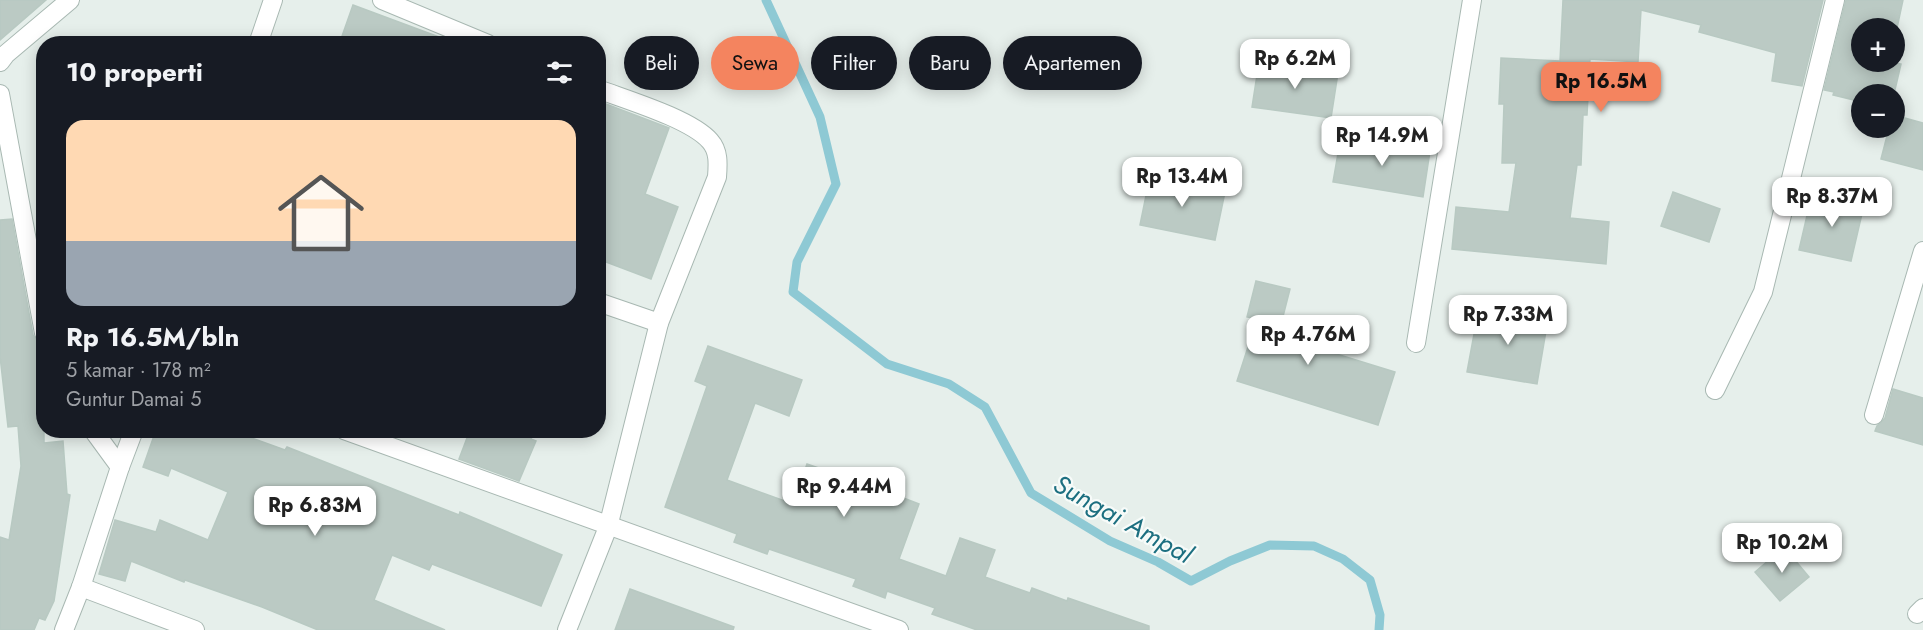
<!DOCTYPE html>
<html lang="id">
<meta charset="utf-8">
<style>
body{margin:0;font-family:Jost,sans-serif;background:#242831;color:#f1f3f6;height:100vh;display:flex;flex-direction:column;font-size:22px;white-space:nowrap}
*{box-sizing:border-box;margin:0}
p{font-size:20px;color:#9ea1a6}
.icon{flex:none;width:33px;height:33px;fill:none;stroke:currentColor;stroke-width:2;stroke-linecap:round;stroke-linejoin:round}
.map{position:relative;flex:1;overflow:hidden}
.details{position:absolute;left:36px;top:36px;width:570px;height:402px;display:flex;flex-direction:column;background:#171b24;border-radius:24px;box-shadow:0 3px 15px #0003}
.details>*{flex:none}
.top-card{position:absolute;left:624px;top:36px;width:570px;height:54px;display:flex;gap:12px}
.controls{position:absolute;left:1851px;top:18px;display:grid;gap:12px}
.controls a{display:grid;place-items:center;width:54px;height:54px;border-radius:50%;background:#171b24;box-shadow:0 3px 15px #0003;font-size:30px}
.price{position:absolute;translate:-50% -51px;padding:0 14px;border-radius:12px;background:#fff;color:#222;font-size:20px;line-height:39px;filter:drop-shadow(0 2px 3px #0008)}
.price::after{content:'';position:absolute;left:50%;top:36px;width:18px;height:14px;margin-left:-9px;background:inherit;clip-path:polygon(0 0,100% 0,50% 100%)}
.price.on{background:#f4845f;color:#111}
ul{padding:0;list-style:none}
li{display:grid;align-content:center;gap:12px;height:318px;padding:0 30px}
li+li{border-top:2px solid #363941}
li span{display:grid;place-items:center;height:186px;border-radius:18px;color:#555}
li>.icon{margin-inline-start:auto}
span .icon{width:108px;height:108px;fill:#fffc;stroke-width:1}
li b{font-size:26px}
h2{display:flex;justify-content:space-between;align-items:center;height:72px;padding:0 30px;font-size:26px}
.tag{padding:0 21px;border-radius:27px;background:#171b24;box-shadow:0 3px 15px #0003;font-size:21px;line-height:54px}
.tag.on{background:#f4845f;color:#111}
.map>svg:first-child{display:block}
.lines{fill:none;stroke-linecap:round;stroke-linejoin:round}
.stream{stroke:#8ec9d4;stroke-width:9}
.building{fill:#bbcac4;stroke:#b8c9c2;stroke-width:1.5}
.street-casing{stroke:#a8b8b2;stroke-width:20}
.street{stroke:#fff;stroke-width:18}
.labels{text-anchor:middle;dominant-baseline:central;stroke-width:4.5;stroke-linejoin:round;paint-order:stroke}
.water-label{font-size:26px;font-style:italic;fill:#1c6f80;stroke:#f7fbf9}
</style>
<div class="map">
<svg width="1923" height="630" viewBox="0 0 1923 630">
<rect width="100%" height="100%" fill="#e6efeb"/>
<g class="lines">
<polyline class="stream" points="766,0 820,117 836,184 797,262 793,292 887,364 949,384 985,407 1031,493 1110,541 1158,562 1191,581 1230,561 1270,545 1314,546 1343,559 1370,580 1380,615 1379,630"/>
</g>
<g class="building">
<polygon points="0,0 46,0 0,40"/>
<polygon points="1563,0 1823,0 1802,86 1772,81 1776,53 1699,32 1701,25 1641,10 1638,62 1590,59 1587,115 1583,115 1581,165 1577,165 1570,218 1609,222 1606,264 1452,249 1456,207 1509,212 1516,163 1502,163 1504,104 1499,104 1501,58 1560,61"/>
<polygon points="1846,0 1903,0 1894,42 1894,28 1862,28 1862,62 1891,62 1901,64 1894,94 1862,94 1862,102 1833,95 1834,92 1824,90"/>
<polygon points="353,5 450,41 450,44 354,44 341,39"/>
<polygon points="1259,62 1338,73 1331,118 1252,107"/>
<polygon points="598,101 669,128 645,194 678,207 651,279 598,259"/>
<polygon points="1894,115 1923,123 1923,170 1881,159 1889,128 1894,128"/>
<polygon points="1341,136 1430,151 1423,197 1333,182"/>
<polygon points="1150,176 1225,192 1215,240 1140,225"/>
<polygon points="1673,192 1720,209 1709,242 1661,226"/>
<polygon points="1812,194 1864,205 1851,261 1799,250"/>
<polygon points="12,219 33,335 39,343 41,359 44,358 44,443 63,441 67,494 70,495 54,601 45,620 39,618 34,630 0,630 0,537 9,540 21,466 18,426 8,427 0,356 0,220"/>
<polygon points="1256,281 1290,289 1278,336 1395,372 1378,425 1237,381 1257,319 1247,317"/>
<polygon points="1479,307 1548,319 1537,384 1467,372"/>
<polygon points="708,346 802,380 789,416 755,403 727,480 793,504 807,464 888,492 919,504 899,559 946,576 960,538 995,550 985,577 1030,593 1032,588 1067,601 1068,598 1149,626 1149,630 977,630 932,614 935,608 887,591 885,598 853,586 856,579 769,549 767,554 734,542 737,534 665,507 707,386 695,381"/>
<polygon points="1893,389 1923,398 1923,445 1875,431 1877,426 1885,418"/>
<polygon points="156,430 178,430 196,437 199,430 230,430 285,450 287,447 459,515 460,512 562,555 541,606 432,564 429,570 392,555 374,600 445,630 318,630 262,607 185,580 184,582 131,561 125,581 99,574 115,520 156,532 160,520 208,540 228,492 171,468 168,476 143,467"/>
<polygon points="470,430 535,430 531,439 536,441 519,481 459,459"/>
<polygon points="1784,547 1809,577 1780,601 1755,572"/>
<polygon points="630,589 734,627 733,630 615,630"/>
</g>
<g class="lines">
<defs>
<g id="street">
<polyline points="382,0 488,44"/>
<polyline points="258,44 273,0"/>
<polyline points="0,62 6,54 70,0"/>
<polyline points="0,94 44,333"/>
<polyline points="598,302 659,323"/>
<polyline points="1416,343 1472,0"/>
<polyline points="1715,390 1763,292 1835,0"/>
<polyline points="1874,415 1923,251"/>
<polyline points="344,430 899,630"/>
<polyline points="120,467 134,430"/>
<polyline points="81,587 195,630"/>
<polyline points="1917,614 1923,608"/>
<polyline points="64,630 81,587 120,467 93,430"/>
<path d="M567,630L608,527L659,323L717,177C718,164 719,151 710,141C691,119 627,100 598,89"/>
</g>
</defs>
<use href="#street" class="street-casing"/>
<use href="#street" class="street"/>
</g>
<g class="labels">
<g class="water-label">
<text transform="translate(1123 519) rotate(29)">Sungai Ampal</text>
</g>
</g>
</svg>
<div class="controls">
<a>+</a>
<a>−</a>
</div>
<b class="price" style="left:1295px;top:90px">Rp 6.2M</b>
<b class="price on" style="left:1601px;top:113px">Rp 16.5M</b>
<b class="price" style="left:1382px;top:167px">Rp 14.9M</b>
<b class="price" style="left:1182px;top:208px">Rp 13.4M</b>
<b class="price" style="left:1832px;top:228px">Rp 8.37M</b>
<b class="price" style="left:1508px;top:346px">Rp 7.33M</b>
<b class="price" style="left:1308px;top:366px">Rp 4.76M</b>
<b class="price" style="left:844px;top:518px">Rp 9.44M</b>
<b class="price" style="left:315px;top:537px">Rp 6.83M</b>
<b class="price" style="left:1782px;top:574px">Rp 10.2M</b>
<div class="top-card">
<a class="tag">Beli</a>
<a class="tag on">Sewa</a>
<a class="tag">Filter</a>
<a class="tag">Baru</a>
<a class="tag">Apartemen</a>
</div>
<section class="details">
<h2>10 properti<svg class="icon" aria-label="filters" viewBox="0 0 24 24"><path d="M4 7h16M4 17h16"/><circle cx="9" cy="7" r="2"/><circle cx="15" cy="17" r="2"/></svg></h2>
<ul>
<li><span style="background:linear-gradient(#ffd9b3 65%,#9aa5b1 0)"><svg class="icon" aria-label="home" viewBox="0 0 24 24"><path d="M3 11l9-7 9 7M6 9v11h12V9"/></svg></span><div><b>Rp 16.5M/bln</b><p>5 kamar · 178 m²</p><p>Guntur Damai 5</p></div></li>
</ul>
</section>
</div>
